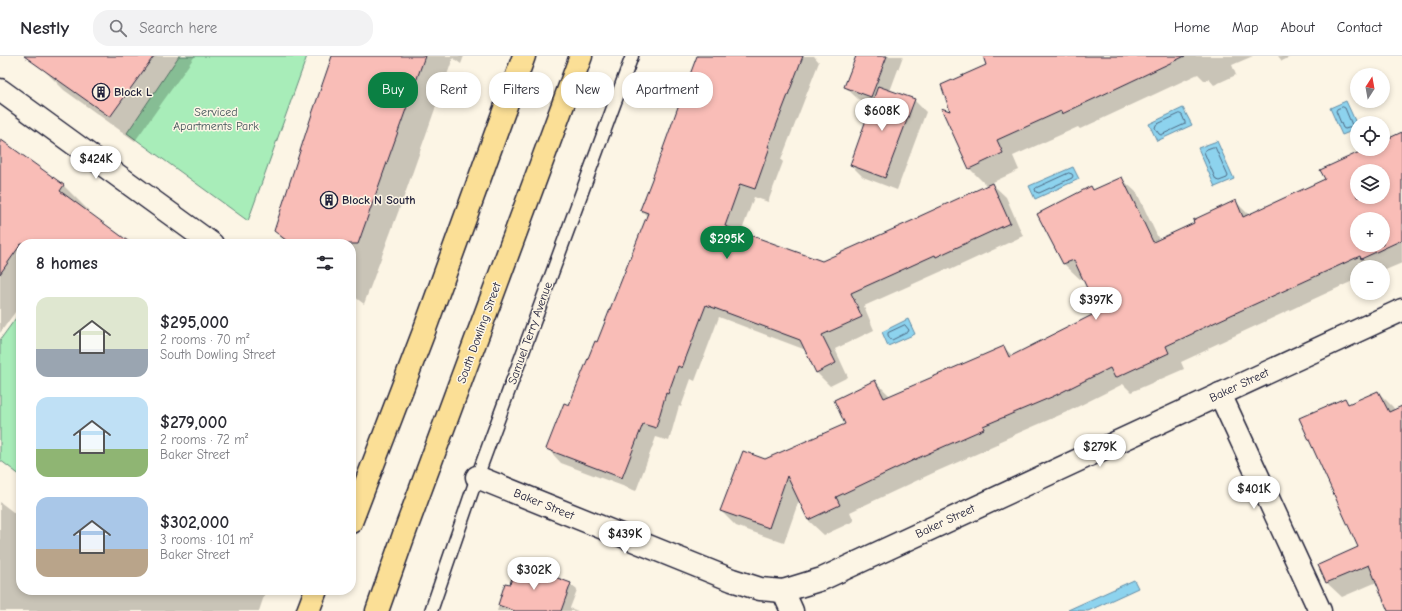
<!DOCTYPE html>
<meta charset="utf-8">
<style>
body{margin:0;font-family:"Comic Neue",sans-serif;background:#f2f2f3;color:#2b2b33;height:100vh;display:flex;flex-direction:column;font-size:15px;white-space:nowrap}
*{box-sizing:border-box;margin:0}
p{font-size:13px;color:#7c7c81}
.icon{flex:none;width:22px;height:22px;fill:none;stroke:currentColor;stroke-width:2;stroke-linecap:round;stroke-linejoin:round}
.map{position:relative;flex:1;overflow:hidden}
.details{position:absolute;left:16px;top:183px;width:340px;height:356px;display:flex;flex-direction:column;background:#fff;border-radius:16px;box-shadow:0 2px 6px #0003}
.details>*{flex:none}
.guide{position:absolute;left:368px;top:16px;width:380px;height:36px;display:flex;gap:8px}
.needle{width:26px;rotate:11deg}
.controls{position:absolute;left:1350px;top:12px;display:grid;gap:8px}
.controls a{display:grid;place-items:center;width:40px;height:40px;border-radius:50%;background:#fff;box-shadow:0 2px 6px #0003;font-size:20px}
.price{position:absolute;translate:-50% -34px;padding:0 9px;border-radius:14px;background:#fff;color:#222;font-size:13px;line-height:26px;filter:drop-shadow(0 1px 2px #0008)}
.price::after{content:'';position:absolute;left:50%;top:24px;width:12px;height:9px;margin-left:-6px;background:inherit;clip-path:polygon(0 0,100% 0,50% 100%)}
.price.on{background:#0b8043;color:#fff}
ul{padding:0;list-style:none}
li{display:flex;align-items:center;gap:12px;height:100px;padding:0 20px}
li span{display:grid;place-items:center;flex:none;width:112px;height:80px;border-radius:12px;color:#555}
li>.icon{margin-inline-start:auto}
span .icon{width:48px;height:48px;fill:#fffc;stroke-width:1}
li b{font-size:17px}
h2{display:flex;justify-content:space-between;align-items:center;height:48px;padding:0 20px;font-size:17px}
.chip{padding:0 14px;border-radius:16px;background:#fff;box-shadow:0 2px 6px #0003;font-size:14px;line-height:36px}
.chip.on{background:#0b8043;color:#fff}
header{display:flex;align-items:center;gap:24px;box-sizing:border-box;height:56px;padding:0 20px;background:#fff;border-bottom:1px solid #e1e1e2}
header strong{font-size:19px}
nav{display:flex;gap:22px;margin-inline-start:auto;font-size:14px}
.search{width:280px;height:36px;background:#f2f2f3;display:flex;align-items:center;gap:10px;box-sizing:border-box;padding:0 14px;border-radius:16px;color:#7c7c81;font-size:15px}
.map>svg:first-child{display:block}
.green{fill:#a8edb9;stroke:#65887a}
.water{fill:#8dd3ee;stroke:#628ca6}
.shadow{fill:#0003;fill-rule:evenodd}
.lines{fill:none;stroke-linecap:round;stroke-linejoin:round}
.shore{stroke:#4d6983;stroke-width:1}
.building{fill:#f9bdb7;stroke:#22223b;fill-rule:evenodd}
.lane-casing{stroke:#22223b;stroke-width:15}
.street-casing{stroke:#22223b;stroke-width:25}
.highway-casing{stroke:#22223b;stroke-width:25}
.lane{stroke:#fcf5e5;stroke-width:12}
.street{stroke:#fcf5e5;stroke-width:22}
.highway{stroke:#fbdf96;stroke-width:22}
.labels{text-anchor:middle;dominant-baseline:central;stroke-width:3;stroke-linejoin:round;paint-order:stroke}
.poi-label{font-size:12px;font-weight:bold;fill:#22223b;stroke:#fcf5e5;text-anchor:start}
.park-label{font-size:12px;fill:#44555a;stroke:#fcf5e5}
.street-label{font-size:12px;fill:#22223b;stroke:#fcf5e5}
</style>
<header>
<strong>Nestly</strong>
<div class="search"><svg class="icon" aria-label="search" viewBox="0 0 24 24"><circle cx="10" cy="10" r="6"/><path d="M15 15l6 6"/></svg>Search here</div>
<nav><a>Home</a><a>Map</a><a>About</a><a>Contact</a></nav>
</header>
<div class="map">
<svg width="1402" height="555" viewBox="0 0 1402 555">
<rect width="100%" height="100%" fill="#fcf5e5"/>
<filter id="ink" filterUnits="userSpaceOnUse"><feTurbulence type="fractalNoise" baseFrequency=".025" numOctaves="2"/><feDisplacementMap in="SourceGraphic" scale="8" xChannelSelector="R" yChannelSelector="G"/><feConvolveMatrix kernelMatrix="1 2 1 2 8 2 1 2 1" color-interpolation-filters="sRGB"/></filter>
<g filter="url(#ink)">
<g class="green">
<polygon points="179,0 307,0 248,165 127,77"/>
<polygon points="21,255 21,420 0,404 0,284"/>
</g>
<g class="water">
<polygon points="1346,45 1357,69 1357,73 1342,79 1330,52"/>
<polygon points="1183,52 1192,69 1157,85 1149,68"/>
<polygon points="1217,85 1234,123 1215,131 1198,92"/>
<polygon points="1073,111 1079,123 1035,143 1029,130"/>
<polygon points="908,263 915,278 888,290 882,276"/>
<polygon points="1134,524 1138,532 1088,555 1068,554"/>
</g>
<g class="shadow">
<polygon points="47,0 195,0 135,85 64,34 40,10"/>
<polygon points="333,0 464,0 461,8 453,2 406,135 364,248 351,238 351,188 288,188 275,175"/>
<polygon points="698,0 814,0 819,6 781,104 783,106 768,146 754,141 741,177 822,206 919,163 987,130 970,113 952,57 988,10 984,0 1253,0 1232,9 1236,19 1214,29 1209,23 1205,25 1198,18 1080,73 1078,71 1013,100 1019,114 991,127 1006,141 1023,180 950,214 949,212 864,250 874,274 835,293 848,321 830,330 817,317 806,294 719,261 695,325 691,323 681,351 679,350 669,385 656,381 636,435 561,407 548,393 570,350 598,287 648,161 641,154"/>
<polygon points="857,0 903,0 890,35 914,44 926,56 897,134 863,121 851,109 873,49 858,43 845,31"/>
<polygon points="1278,0 1292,0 1282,5"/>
<path d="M1402,77V207L1383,215V211H1357V223L1208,292L1209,293L1181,306L1184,313L1131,336L1123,328L1069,355L998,386L999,388L933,417L850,456L854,465L824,479L808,464L799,444L784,487L736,470L721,455L765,404L846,368L875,325L890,340L1003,291L1013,300L1099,256L1083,221L1080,223L1064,208L1038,158L1091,131L1094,135L1121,122L1137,137L1159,184L1195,167L1236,146L1249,159L1326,124L1367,93H1383V86ZM1357,115H1383V141H1357ZM1357,163H1383V189H1357Z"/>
<polygon points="0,85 64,130 89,155 87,157 130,188 21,188 21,248 0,277"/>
<polygon points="1378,336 1393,351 1395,355 1402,356 1402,555 1389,555 1377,526 1342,541 1327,527 1319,509 1359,491 1344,343 1350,349"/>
<polygon points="0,446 21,462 21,534 266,534 259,555 0,555"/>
<polygon points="506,528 510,529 570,528 577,534 570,552 578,555 497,555"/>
</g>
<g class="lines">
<g class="shore">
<polygon points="1343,51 1345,52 1352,69 1352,71 1345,73 1343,72 1336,55 1337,53"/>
<polygon points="1180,58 1182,59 1185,66 1185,68 1161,79 1159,78 1155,72 1156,69"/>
<polygon points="1213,91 1215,91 1228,120 1227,122 1219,125 1216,124 1204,96 1205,94"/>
<polygon points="1069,117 1072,118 1073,120 1072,122 1039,137 1036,136 1035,133 1036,132"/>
<polygon points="905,269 909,274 908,276 892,284 890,283 888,279 888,277"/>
</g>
</g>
<g class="building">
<polygon points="24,0 154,0 110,61"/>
<polygon points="332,0 425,0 358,188 291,188 274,175 312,58"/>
<polygon points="697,0 803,0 768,91 770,91 755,133 740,128 725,170 822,205 918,162 918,161 992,127 1010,167 936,201 935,199 851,237 862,261 822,279 836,307 816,317 800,284 706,249 682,312 678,310 668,338 666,337 656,372 643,368 622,422 546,393 564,347 569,349 595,285 597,286 648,157 640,154 652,123 683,37"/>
<polygon points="856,0 887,0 871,41 844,31"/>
<polygon points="983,0 1185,0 1062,58 1061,55 997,84 1003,97 969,113 941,52 950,55 941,29 986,9"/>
<polygon points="878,30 915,43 885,122 850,109"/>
<path d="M1402,76V184L1361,203L1360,200L1194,276V277L1166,290L1169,297L1115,322L1110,312L1054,340L983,370L984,373L918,402L836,441L840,449L808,464L787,420L769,472L720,455L743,395L765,403L845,368L834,344L875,324L884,342L1004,290L1009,301L1098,256L1074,204L1063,208L1037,158L1091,130L1093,134L1122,121L1153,186L1194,167L1193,164L1236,144L1243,161L1325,123L1320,114L1366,93H1383V85ZM1357,115H1383V141H1357ZM1357,163H1383V189H1357Z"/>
<polygon points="0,83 64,129 60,135 132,188 21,188 0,218"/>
<polygon points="1378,335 1389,356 1402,350 1402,555 1388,555 1369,509 1326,527 1318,509 1358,491 1299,362 1345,342 1348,348"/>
<polygon points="517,507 571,527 561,555 515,555 498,549 505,527 510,528"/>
</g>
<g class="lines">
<defs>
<polyline id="lane" points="431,555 477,421 632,0"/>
<g id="street">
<polyline points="0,34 212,188"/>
<polyline points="1220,338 1320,555"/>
<polyline points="477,421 732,524 760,533 783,535 822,523 1402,254"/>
<polyline points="783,535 792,555"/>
</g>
<g id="highway">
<polyline points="351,466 423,278 524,0"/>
<polyline points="308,555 316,534"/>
<polyline points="377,555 407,470 581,0"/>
</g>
</defs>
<use href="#lane" class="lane-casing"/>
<use href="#street" class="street-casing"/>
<use href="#highway" class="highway-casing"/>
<use href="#lane" class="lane"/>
<use href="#street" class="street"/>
<use href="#highway" class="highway"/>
</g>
</g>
<defs>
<symbol id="building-ring" viewBox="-11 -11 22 22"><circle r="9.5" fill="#fcf5e5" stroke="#22223b" stroke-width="1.5"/><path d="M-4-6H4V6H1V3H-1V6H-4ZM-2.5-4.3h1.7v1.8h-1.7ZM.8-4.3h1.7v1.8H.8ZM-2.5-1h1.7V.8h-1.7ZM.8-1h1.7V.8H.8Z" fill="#22223b"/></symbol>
</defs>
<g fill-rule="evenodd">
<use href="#building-ring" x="91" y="26" width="20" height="20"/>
<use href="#building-ring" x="319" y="134" width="20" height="20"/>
</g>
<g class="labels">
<g class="poi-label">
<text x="114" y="36">Block L</text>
<text x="342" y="144">Block N South</text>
</g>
<g class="park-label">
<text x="216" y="56">Serviced<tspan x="216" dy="14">Apartments Park</tspan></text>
</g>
<g class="street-label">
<text transform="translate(479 277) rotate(-70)">South Dowling Street</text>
<text transform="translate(530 277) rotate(-70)">Samuel Terry Avenue</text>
<text transform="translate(1239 329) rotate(-25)">Baker Street</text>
<text transform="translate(544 448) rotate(22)">Baker Street</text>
<text transform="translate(945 465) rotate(-25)">Baker Street</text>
</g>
</g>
</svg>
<div class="controls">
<a><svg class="needle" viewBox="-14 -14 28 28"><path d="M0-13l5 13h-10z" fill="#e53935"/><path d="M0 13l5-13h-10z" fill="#7c7c81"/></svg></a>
<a><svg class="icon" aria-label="locate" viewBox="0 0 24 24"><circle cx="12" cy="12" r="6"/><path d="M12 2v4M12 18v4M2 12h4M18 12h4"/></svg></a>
<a><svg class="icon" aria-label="layers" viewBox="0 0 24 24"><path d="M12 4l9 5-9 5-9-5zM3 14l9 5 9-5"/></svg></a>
<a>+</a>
<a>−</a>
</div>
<b class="price" style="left:882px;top:76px">$608K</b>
<b class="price" style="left:96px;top:124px">$424K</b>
<b class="price on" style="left:727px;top:204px">$295K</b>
<b class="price" style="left:1096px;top:265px">$397K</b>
<b class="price" style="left:1100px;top:412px">$279K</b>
<b class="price" style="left:1254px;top:454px">$401K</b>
<b class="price" style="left:625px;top:499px">$439K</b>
<b class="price" style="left:534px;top:535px">$302K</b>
<div class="guide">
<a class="chip on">Buy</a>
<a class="chip">Rent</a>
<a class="chip">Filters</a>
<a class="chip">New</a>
<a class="chip">Apartment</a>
</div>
<section class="details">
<h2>8 homes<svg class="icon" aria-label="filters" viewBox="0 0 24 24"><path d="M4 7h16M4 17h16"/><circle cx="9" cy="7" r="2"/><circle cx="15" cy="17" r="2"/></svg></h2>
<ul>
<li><span style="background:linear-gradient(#dfe7d0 65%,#9aa5b1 0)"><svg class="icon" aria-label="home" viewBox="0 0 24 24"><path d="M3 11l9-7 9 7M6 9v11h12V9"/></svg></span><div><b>$295,000</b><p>2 rooms · 70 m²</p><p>South Dowling Street</p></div></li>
<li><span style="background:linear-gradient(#bfe0f5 65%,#8fb573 0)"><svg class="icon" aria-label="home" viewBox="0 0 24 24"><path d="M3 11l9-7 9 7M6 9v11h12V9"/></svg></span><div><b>$279,000</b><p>2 rooms · 72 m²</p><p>Baker Street</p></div></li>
<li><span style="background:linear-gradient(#a9c7e8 65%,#b9a48a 0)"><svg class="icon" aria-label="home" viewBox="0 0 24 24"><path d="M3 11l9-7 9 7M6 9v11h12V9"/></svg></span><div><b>$302,000</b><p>3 rooms · 101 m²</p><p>Baker Street</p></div></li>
</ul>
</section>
</div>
